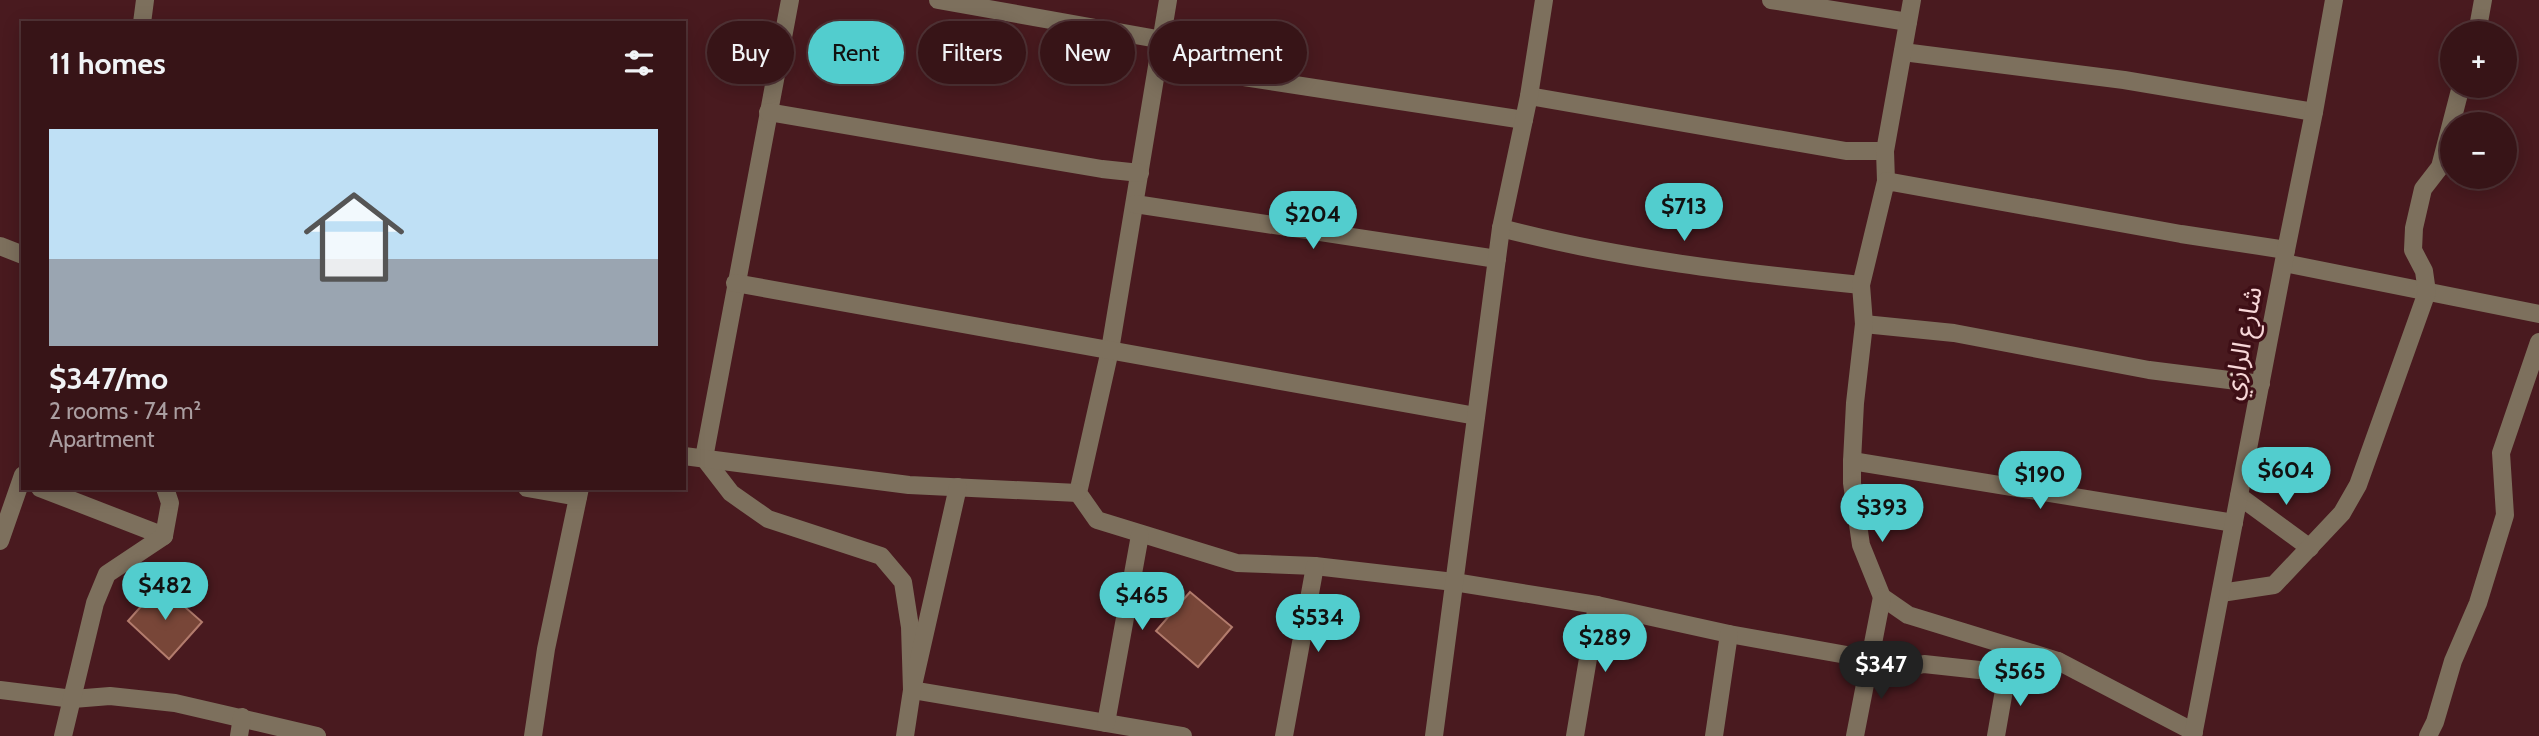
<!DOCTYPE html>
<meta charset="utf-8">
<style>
body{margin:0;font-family:Cabin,"Noto Sans Arabic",sans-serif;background:#3e1d20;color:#f1f3f6;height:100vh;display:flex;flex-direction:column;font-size:26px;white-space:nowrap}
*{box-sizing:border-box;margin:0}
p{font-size:23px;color:#aa9ea1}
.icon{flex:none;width:38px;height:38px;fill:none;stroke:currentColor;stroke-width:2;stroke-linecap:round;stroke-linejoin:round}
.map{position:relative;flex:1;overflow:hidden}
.panel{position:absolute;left:21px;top:21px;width:665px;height:469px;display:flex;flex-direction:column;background:#371417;border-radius:0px;box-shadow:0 4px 18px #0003,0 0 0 2px #513336}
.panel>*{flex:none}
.top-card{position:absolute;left:707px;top:21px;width:665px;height:63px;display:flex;gap:14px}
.controls{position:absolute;left:2440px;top:21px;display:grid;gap:14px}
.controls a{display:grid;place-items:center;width:77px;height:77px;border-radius:50%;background:#371417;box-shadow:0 4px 18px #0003,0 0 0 2px #513336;font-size:35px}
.price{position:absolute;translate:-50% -60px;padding:0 16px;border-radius:24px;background:#52cdce;color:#111;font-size:23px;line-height:46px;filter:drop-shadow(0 2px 4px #0008)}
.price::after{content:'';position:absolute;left:50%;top:42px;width:21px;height:16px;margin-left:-10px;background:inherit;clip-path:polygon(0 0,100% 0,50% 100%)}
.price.active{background:#222;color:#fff}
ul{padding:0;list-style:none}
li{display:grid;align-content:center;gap:14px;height:371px;padding:0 28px}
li+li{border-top:2px solid #513336}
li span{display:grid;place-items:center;height:217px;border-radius:0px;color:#555}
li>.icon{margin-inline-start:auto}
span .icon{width:126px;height:126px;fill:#fffc;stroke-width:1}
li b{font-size:30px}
h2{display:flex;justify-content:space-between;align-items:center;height:84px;padding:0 28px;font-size:30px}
.pill{padding:0 24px;border-radius:32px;background:#371417;box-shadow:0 4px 18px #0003,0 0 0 2px #513336;font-size:24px;line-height:63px}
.pill.active{background:#52cdce;color:#111}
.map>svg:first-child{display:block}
.building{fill:#784638;stroke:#b37c6d;stroke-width:2}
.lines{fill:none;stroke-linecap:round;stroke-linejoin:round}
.minor{stroke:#7d705d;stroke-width:18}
.labels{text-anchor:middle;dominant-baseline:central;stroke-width:7;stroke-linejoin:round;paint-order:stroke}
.street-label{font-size:26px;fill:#f8d7d8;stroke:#3e0f16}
</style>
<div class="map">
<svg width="2539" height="736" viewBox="0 0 2539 736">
<rect width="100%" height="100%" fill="#491a1f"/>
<g class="building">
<polygon points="160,585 202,622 169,659 128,621"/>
<polygon points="1190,592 1232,627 1198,667 1156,631"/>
</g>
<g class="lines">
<g class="minor">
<polyline points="790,0 704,458 731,493 768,519 881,556 903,582 910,627 912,690"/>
<polyline points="938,0 1163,40"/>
<polyline points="1168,0 1110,350 1078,493 1097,520 1237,563 1315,566 1454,582 1597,605 1729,634 1869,659 1900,669 1924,664 2007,673 2058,661 2194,732"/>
<polyline points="1771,0 1908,22"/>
<polyline points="142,23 145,0"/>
<polyline points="2477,33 2483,0"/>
<polyline points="1903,52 2124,80 2314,112"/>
<polyline points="1159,64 1524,120"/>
<polyline points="1529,96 1846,151 1885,151"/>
<polyline points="768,112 1102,169 1140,173"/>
<polyline points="1886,181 1885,151 1912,0"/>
<polyline points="1135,204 1497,259"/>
<path d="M1501,228C1618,259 1741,273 1861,285"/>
<polyline points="0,246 23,255"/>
<polyline points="2284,263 2539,314"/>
<polyline points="735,283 1476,416"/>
<polyline points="1864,324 1954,333 2149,370 2261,384"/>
<polyline points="684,456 909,485 1078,493"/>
<polyline points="1852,461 2234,523"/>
<polyline points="40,488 164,536"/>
<polyline points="527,488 578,497"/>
<polyline points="2239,496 2310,548"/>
<polyline points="0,541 23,475"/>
<polyline points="2221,593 2274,585 2342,513 2358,485 2427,292 2424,271 2413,250 2414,228 2423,189 2440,167 2461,86"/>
<polyline points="2058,661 1908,615 1882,597 1861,545 1852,483 1852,461 1855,403 1864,324 1861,285 1886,181 2181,234 2286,250"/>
<polyline points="0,690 73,699 110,696 175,703 317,736"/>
<polyline points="912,690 1183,736"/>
<polyline points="1106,723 1140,535"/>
<polyline points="63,736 95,603 107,574 164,536 170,503 165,488"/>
<polyline points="239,736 242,717"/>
<polyline points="533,736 546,649 580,488"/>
<polyline points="905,736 912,690 958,487"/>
<polyline points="1284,736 1315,566"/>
<polyline points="1434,736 1501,228 1529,96 1544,0"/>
<polyline points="1575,736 1597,605"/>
<polyline points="1714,736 1729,634"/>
<polyline points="1855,736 1882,597"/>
<polyline points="1996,736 2007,673"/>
<polyline points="2193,736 2286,250 2314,112 2334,0"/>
<polyline points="2428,736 2435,722 2453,661 2478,603 2505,515 2501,453 2539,342"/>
</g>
</g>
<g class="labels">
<g class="street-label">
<text transform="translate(2242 343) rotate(-79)">شارع الرازي</text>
</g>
</g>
</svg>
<div class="controls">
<a>+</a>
<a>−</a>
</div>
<b class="price" style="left:1684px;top:243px">$713</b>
<b class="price" style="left:1313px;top:251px">$204</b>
<b class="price" style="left:2286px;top:507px">$604</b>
<b class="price" style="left:2040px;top:511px">$190</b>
<b class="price" style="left:1882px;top:544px">$393</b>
<b class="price" style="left:165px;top:622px">$482</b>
<b class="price" style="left:1142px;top:632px">$465</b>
<b class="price" style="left:1318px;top:654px">$534</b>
<b class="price" style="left:1605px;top:674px">$289</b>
<b class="price active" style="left:1881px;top:701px">$347</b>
<b class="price" style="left:2020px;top:708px">$565</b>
<div class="top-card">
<a class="pill">Buy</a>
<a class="pill active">Rent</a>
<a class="pill">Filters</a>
<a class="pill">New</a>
<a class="pill">Apartment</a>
</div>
<section class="panel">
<h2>11 homes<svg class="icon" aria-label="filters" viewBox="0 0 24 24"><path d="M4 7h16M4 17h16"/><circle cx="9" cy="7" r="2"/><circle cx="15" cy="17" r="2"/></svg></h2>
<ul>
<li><span style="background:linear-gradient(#bfe0f5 60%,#9aa5b1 0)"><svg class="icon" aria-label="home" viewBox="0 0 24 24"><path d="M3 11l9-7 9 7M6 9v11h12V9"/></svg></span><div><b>$347/mo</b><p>2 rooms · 74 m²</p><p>Apartment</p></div></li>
</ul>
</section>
</div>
